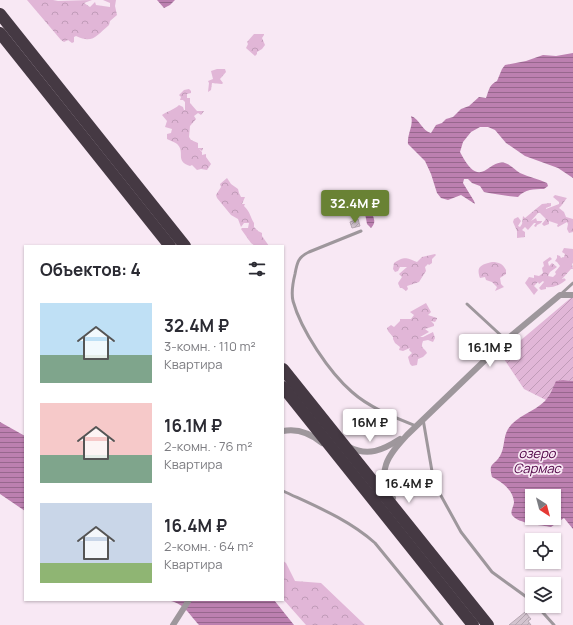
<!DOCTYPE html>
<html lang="ru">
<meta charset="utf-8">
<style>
body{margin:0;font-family:Manrope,sans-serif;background:#f2f2f3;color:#2b2b33;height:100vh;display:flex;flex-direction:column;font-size:15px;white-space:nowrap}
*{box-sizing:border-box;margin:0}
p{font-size:13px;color:#7c7c81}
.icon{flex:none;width:22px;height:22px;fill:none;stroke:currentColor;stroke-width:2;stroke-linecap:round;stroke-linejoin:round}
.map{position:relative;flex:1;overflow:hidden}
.drawer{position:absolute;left:24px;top:245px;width:260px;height:356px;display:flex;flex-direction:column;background:#fff;border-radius:0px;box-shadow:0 1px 3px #0004}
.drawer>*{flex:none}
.needle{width:26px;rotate:144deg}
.fabs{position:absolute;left:525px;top:489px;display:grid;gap:8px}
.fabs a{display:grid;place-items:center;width:36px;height:36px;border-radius:0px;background:#fff;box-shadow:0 1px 3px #0004;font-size:20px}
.price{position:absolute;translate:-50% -34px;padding:0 9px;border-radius:4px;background:#fff;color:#222;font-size:13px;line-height:26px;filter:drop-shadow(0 1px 2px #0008)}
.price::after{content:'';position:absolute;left:50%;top:24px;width:12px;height:9px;margin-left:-6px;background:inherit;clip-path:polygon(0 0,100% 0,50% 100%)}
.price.current{background:#698234;color:#fff}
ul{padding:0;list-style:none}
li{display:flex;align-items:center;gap:12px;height:100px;padding:0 16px}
li span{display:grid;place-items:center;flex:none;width:112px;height:80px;border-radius:0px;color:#555}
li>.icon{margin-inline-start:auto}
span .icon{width:48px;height:48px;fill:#fffc;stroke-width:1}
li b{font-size:17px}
h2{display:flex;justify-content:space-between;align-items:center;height:48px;padding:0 16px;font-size:17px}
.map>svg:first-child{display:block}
.forest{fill:url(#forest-crowns)}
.garden{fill:url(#garden-furrows)}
.water{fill:url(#water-rules);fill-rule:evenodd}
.building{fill:url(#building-hatch);stroke:#b6a7b2}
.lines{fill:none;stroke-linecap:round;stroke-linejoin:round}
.lane{stroke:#9e979c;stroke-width:3}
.street{stroke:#9e979c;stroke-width:6}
.highway{stroke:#453943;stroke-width:12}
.labels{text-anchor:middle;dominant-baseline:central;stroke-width:3.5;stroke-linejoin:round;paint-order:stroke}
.water-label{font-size:13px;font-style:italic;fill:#500446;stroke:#f8e8f4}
</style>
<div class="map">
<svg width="573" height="625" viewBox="0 0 573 625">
<defs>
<pattern id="forest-crowns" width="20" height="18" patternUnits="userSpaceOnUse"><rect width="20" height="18" fill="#e1b6d7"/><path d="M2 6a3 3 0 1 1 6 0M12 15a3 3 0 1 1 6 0" fill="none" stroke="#c09bb8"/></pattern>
<pattern id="garden-furrows" width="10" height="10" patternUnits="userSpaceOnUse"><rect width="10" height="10" fill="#e1b6d7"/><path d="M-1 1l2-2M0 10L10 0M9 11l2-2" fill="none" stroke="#c09bb8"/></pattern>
<pattern id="water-rules" width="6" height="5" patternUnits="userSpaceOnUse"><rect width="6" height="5" fill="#bc80b0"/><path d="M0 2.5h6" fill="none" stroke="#97678e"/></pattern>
<pattern id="building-hatch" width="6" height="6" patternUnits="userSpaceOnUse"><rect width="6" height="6" fill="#d3c4cf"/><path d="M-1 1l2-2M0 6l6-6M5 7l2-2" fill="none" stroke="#b4a7b1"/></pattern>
</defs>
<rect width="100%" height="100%" fill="#f8e8f4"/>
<g class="forest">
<path d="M27,0H53L58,1L92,0L84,3L90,7L95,2L96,5L110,7V3L103,0H116L115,6L117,15L110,21L109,25C96,36 93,44 76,36L74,37V42L72,43L68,40L64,42L61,40Z"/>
<polygon points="254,34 264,34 264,35 262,38 265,45 262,49 257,52 257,54 255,56 246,48 248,44 247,42"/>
<polygon points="217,69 225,69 226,72 220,79 223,83 222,84 212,83 211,90 208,92 209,83 208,81 213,79 211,71"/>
<path d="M184,90L189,89L191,91V93L187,94V98H190V103L197,111H204L201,115L198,113L194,116L196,119L190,126L189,137L191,140L198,143V148H203L202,151L199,149L202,152V155L206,154V157L211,164L207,170L201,169L197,170L192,165L190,166C175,161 185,153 178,145C177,143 171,141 167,139V134L171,133L172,129L165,127L167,121L162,115C167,111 174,110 179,105L183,107L184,110H185V102L183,100H180L181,97L179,95Z"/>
<path d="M227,178L231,184L238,189L239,193L241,197H245L242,204H245L244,206C251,213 250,217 254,223V227L258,231L262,233V236L269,246H255L251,243L241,229L242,228H248L249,223H244L241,227L238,219L231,215L217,198L216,195L221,187L220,184Z"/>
<path d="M555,195L567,198C564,201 563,205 559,208L564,212L566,217L573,219V232L569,233L567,229L568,224L567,222L558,227L557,226L558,224L549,221V224L544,226L542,224L546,219L540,213H538L531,221L536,218L537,221H542L541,223L537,225L536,227L534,226L536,223H534L528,230L525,227L522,230L525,232V237L517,238V231L513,222L514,219L518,217L521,221L518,226L520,227L522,224L523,216L525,218L542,204L551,203V206L546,208V209L559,204V202L553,197Z"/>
<path d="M564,248L573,249V263L572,264L573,269H571L562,279H563L564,278L566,280C560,285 553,288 546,287V289L541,290L539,288L544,282L543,281L539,284L538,282L534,286L538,290L534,295L525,283L529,277L534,278V275L539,276L543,273L542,268L544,266L543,262L550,257L552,259L548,262L549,266L552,263L557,267L550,272L548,276L553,277L556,274L555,272L560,266L557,262L555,261L557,258V255L560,256L561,258L564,257L565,254L562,252Z"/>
<path d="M435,254L436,255L432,259V263L429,265L428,264L425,267L426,271L419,282L407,286L408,289L406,291L402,288H400L398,283L402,277L399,274L407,267H400L398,271L395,272L393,269L394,263C405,256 406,258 417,262L422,257Z"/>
<path d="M492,262C499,262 503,264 506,270V274L500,278L501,284L504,287L495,291L497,287L492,282L486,280L485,277L480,278C476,266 481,265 492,262Z"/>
<path d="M426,303L431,312L428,315L437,318V319L435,322L431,321L434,324V326L425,329L429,332L420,337H423L433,332L435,338L433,342L428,340L423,341C420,349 424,347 427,353L423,357L418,359L417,365L412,366L410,364L408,357L412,353L409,350L410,348L403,351L399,350L400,347L395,343L393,339V337L388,331L387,328L391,325L394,327L400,321V319H411L414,315L410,312Z"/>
<polygon points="283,561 286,563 295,581 321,583 365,625 306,625 283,599"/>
</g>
<polygon class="garden" points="573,296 573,381 563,380 551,391 546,400 524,389 502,356"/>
<g class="water">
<polygon points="157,0 175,0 170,5 164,8"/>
<path d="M573,53V178L558,168L525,156L506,143L495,130L488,127H480L471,132L463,142L460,152C481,193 488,158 505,163C510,164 515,170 520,173C529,177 538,179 547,183L548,186L544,189C534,189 525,189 518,197C506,196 495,194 484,192L480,186L472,183L468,179H464L463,183L474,201L475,204L461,195L448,200L441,198L437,193L431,174L425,161L408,144C407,134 414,125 411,116C420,119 422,131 431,133L436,125L442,123L446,119L453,117L461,109L469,106L479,97L486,98C489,90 489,85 497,81L502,69L505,65L526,61L543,55L556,56Z"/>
<path d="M367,192L373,193L374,194L372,196C372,201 371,205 371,209C372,217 378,221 371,228L367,224C366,213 359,202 367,192Z"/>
<path d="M563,380L573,381V529L564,518L551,527C542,525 518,524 512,515C510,511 514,506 514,502C513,490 502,482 492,477C488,462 494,466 500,456C505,448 503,437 508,429C516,416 534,412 545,401C550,395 553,388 556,381ZM532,496H554V518H532Z"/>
<polygon points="0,422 25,436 25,511 0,494"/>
<path d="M167,600H274L294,625H199C188,613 184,603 167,600Z"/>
</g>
<g class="building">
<polygon points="358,219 360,226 352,228 350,222"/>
<polygon points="525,612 531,619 528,621 531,625 509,625"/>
</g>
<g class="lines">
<g class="lane">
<path d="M361,231L309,252C298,257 297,263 295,274C293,282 291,292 293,301C301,330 329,372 352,392C370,408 394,417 416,426"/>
<polyline points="561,294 573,283"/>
<polyline points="467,304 506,340"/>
<polyline points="423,419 434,483 461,532 492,572 532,601"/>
<path d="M283,491C315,506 348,519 375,543L442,625"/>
<polyline points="537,606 554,625"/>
</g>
<g class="street">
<path d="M283,431C298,428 310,433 322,443"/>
<path d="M349,447C368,457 383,450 400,439"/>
<path d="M393,498C375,471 388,456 407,435L506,340L560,295H573"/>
<polyline points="173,625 189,600"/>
</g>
<g class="highway">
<polyline points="0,14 185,246"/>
<polyline points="0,33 170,246"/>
<polyline points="283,369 488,625"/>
<polyline points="283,387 473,625"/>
</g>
</g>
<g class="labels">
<g class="water-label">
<text x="537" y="453">озеро<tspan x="537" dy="15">Сармас</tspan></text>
</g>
</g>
</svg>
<div class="fabs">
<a><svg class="needle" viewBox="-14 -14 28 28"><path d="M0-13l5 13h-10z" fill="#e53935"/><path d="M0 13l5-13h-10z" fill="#7c7c81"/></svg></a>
<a><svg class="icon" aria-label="locate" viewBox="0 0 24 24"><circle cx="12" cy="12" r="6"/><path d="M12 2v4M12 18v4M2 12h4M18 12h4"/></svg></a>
<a><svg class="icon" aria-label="layers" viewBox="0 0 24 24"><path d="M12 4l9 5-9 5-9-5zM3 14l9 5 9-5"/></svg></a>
</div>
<b class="price current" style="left:355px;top:224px">32.4M ₽</b>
<b class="price" style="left:490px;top:368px">16.1M ₽</b>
<b class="price" style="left:370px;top:443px">16M ₽</b>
<b class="price" style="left:409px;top:504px">16.4M ₽</b>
<section class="drawer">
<h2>Объектов: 4<svg class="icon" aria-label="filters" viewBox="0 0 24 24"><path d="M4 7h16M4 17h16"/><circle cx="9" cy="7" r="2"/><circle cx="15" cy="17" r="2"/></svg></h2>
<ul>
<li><span style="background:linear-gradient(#bfe0f5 65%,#7fa58c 0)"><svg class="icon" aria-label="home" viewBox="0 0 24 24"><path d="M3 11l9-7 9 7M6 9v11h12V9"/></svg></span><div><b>32.4M ₽</b><p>3-комн. · 110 m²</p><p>Квартира</p></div></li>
<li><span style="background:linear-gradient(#f6c9c9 65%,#7fa58c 0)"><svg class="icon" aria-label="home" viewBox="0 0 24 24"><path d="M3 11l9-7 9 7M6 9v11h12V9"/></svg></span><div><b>16.1M ₽</b><p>2-комн. · 76 m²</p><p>Квартира</p></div></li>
<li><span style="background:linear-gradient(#c9d6e8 75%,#8fb573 0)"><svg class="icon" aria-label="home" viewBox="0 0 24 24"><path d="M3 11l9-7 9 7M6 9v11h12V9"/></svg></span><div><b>16.4M ₽</b><p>2-комн. · 64 m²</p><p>Квартира</p></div></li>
</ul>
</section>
</div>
